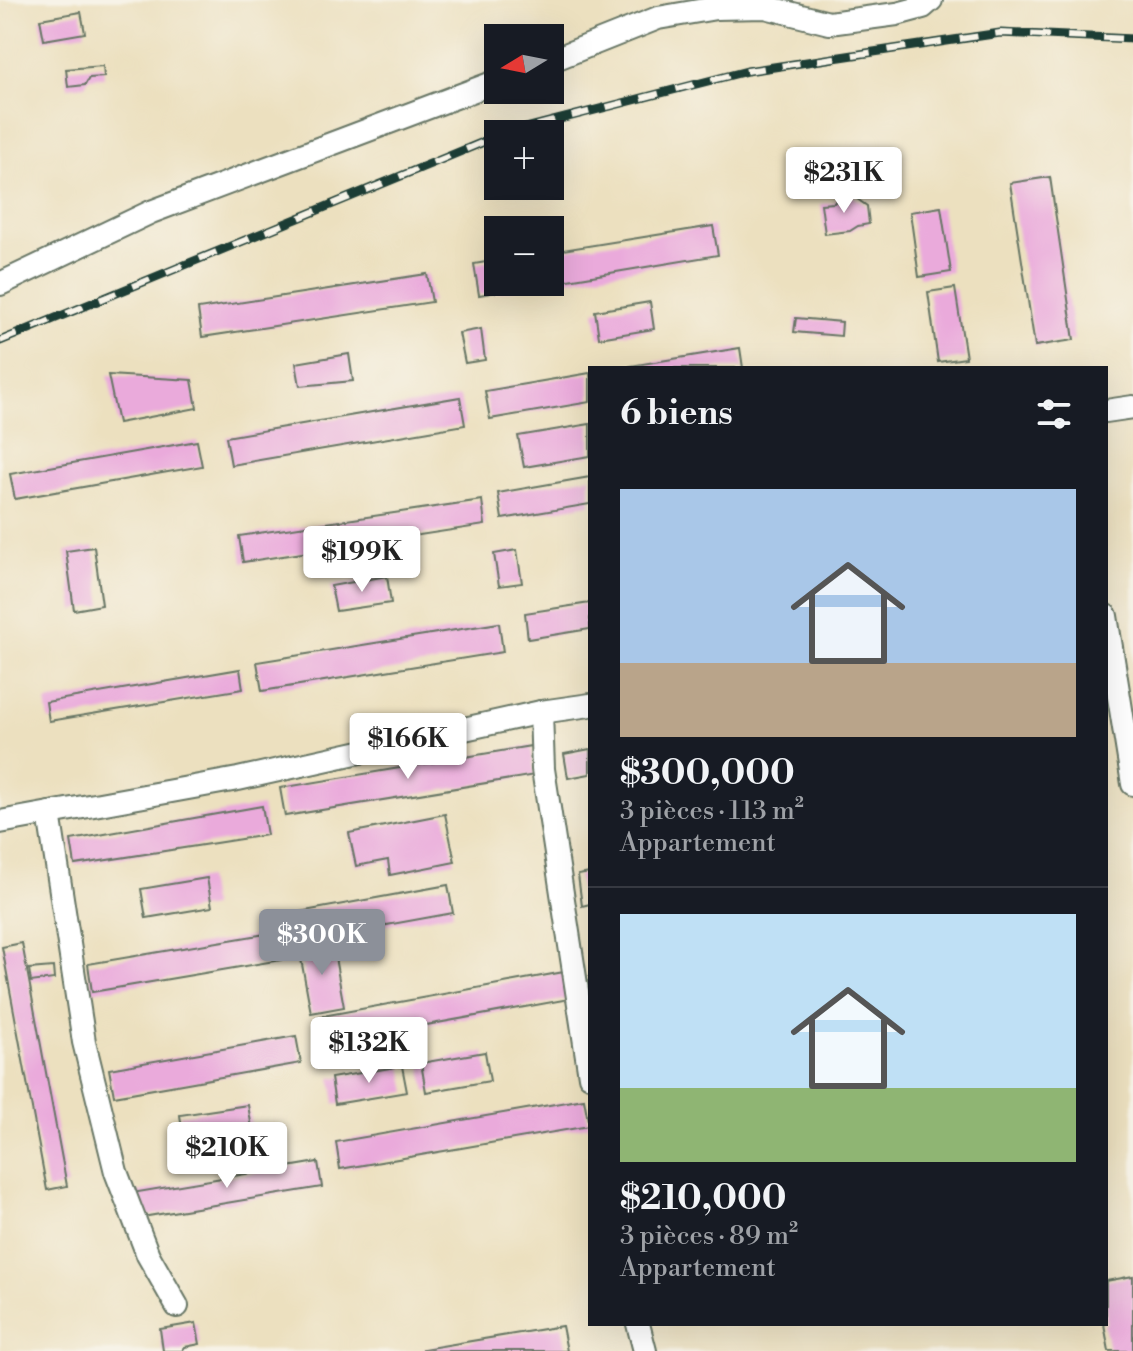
<!DOCTYPE html>
<html lang="fr">
<meta charset="utf-8">
<style>
body{margin:0;font-family:"Libre Bodoni",serif;background:#242831;color:#f1f3f6;height:100vh;display:flex;flex-direction:column;font-size:30px;white-space:nowrap}
*{box-sizing:border-box;margin:0}
p{font-size:26px;color:#9ea1a6}
.icon{flex:none;width:44px;height:44px;fill:none;stroke:currentColor;stroke-width:2;stroke-linecap:round;stroke-linejoin:round}
.map{position:relative;flex:1;overflow:hidden}
.drawer{position:absolute;left:588px;top:366px;width:520px;height:960px;display:flex;flex-direction:column;background:#171b24;border-radius:0px;box-shadow:0 8px 32px #0002}
.drawer>*{flex:none}
.needle{width:52px;rotate:260deg}
.buttons{position:absolute;left:484px;top:24px;display:grid;gap:16px}
.buttons a{display:grid;place-items:center;width:80px;height:80px;border-radius:0px;background:#171b24;box-shadow:0 8px 32px #0002;font-size:40px}
.price{position:absolute;translate:-50% -68px;padding:0 18px;border-radius:8px;background:#fff;color:#222;font-size:26px;line-height:52px;filter:drop-shadow(0 2px 4px #0008)}
.price::after{content:'';position:absolute;left:50%;top:48px;width:24px;height:18px;margin-left:-12px;background:inherit;clip-path:polygon(0 0,100% 0,50% 100%)}
.price.active{background:#8c9099;color:#fff}
ul{padding:0;list-style:none}
li{display:grid;align-content:center;gap:16px;height:424px;padding:0 32px}
li+li{border-top:2px solid #363941}
li span{display:grid;place-items:center;height:248px;border-radius:0px;color:#555}
li>.icon{margin-inline-start:auto}
span .icon{width:144px;height:144px;fill:#fffc;stroke-width:1}
li b{font-size:34px}
h2{display:flex;justify-content:space-between;align-items:center;height:96px;padding:0 32px;font-size:34px}
.map>svg:first-child{display:block}
.building{fill:#eaaadb}
.lines{fill:none;stroke-linecap:round;stroke-linejoin:round}
.minor-casing{stroke:#677665;stroke-width:26}
.minor{stroke:#fff;stroke-width:22}
.rail-casing{stroke:#1f3d34;stroke-width:9}
.rail{stroke:#f7f3e8;stroke-width:6;stroke-dasharray:18;stroke-linecap:butt}
</style>
<div class="map">
<svg width="1133" height="1351" viewBox="0 0 1133 1351">
<rect width="100%" height="100%" fill="#f7f3e8"/>
<filter id="ink" filterUnits="userSpaceOnUse"><feTurbulence type="fractalNoise" baseFrequency=".0125" numOctaves="2"/><feDisplacementMap in="SourceGraphic" scale="16" xChannelSelector="R" yChannelSelector="G"/><feConvolveMatrix kernelMatrix="1 2 1 2 8 2 1 2 1" color-interpolation-filters="sRGB"/></filter>
<filter id="wash" filterUnits="userSpaceOnUse"><feTurbulence type="fractalNoise" baseFrequency=".006" numOctaves="4" result="noise"/><feDisplacementMap in="SourceGraphic" scale="32" xChannelSelector="R" yChannelSelector="G"/><feGaussianBlur stdDeviation="1.8" result="paint"/><feColorMatrix in="noise" values="0 0 0 0 0 0 0 0 0 0 0 0 0 0 0 0 0 1.4 0 .05"/><feComposite in="paint" operator="in"/></filter>
<g filter="url(#wash)">
<rect width="100%" height="100%" fill="#ece0bf"/>
<g id="blocks">
<g class="building">
<polygon points="81,12 85,33 44,40 40,19"/>
<polygon points="103,66 104,77 89,78 85,85 68,87 66,69"/>
<polygon points="1050,177 1074,340 1035,346 1010,183"/>
<polygon points="850,194 867,206 869,224 858,226 850,231 825,234 821,204 834,203 839,197"/>
<polygon points="941,207 951,272 919,277 910,212"/>
<polygon points="713,226 718,255 550,283 550,252"/>
<polygon points="498,260 498,282 545,284 479,295 474,264"/>
<polygon points="427,274 432,302 202,337 198,309"/>
<polygon points="955,288 966,358 938,362 928,292"/>
<polygon points="650,302 654,329 599,338 595,311"/>
<polygon points="796,318 842,322 841,336 794,332"/>
<polygon points="481,329 485,360 465,363 459,333"/>
<polygon points="740,348 743,368 630,368 630,366"/>
<polygon points="349,354 353,381 300,386 296,363"/>
<polygon points="590,373 590,402 490,419 485,391"/>
<polygon points="108,375 192,380 197,408 118,423"/>
<polygon points="460,397 465,425 231,465 226,437"/>
<polygon points="590,424 590,456 524,467 518,436"/>
<polygon points="197,441 202,466 15,499 10,474"/>
<polygon points="590,477 590,504 502,519 498,493"/>
<polygon points="482,500 485,525 243,562 239,536"/>
<polygon points="94,547 102,605 74,610 66,551"/>
<polygon points="517,550 522,583 499,586 494,554"/>
<polygon points="387,576 391,603 336,611 331,586"/>
<polygon points="590,603 590,629 528,639 525,613"/>
<polygon points="499,623 503,652 262,691 257,662"/>
<polygon points="240,669 243,689 49,721 46,702"/>
<polygon points="531,746 535,775 285,816 280,788"/>
<polygon points="590,749 590,774 568,778 564,754"/>
<polygon points="262,806 267,835 75,865 71,840"/>
<polygon points="445,814 455,862 390,875 388,860 356,866 349,833"/>
<polygon points="590,873 590,904 582,906 578,875"/>
<polygon points="207,878 212,907 146,918 141,889"/>
<polygon points="448,885 453,913 304,940 299,912"/>
<polygon points="277,932 281,960 92,992 88,964"/>
<polygon points="332,941 344,1007 311,1013 299,948"/>
<polygon points="22,943 67,1186 47,1190 2,947"/>
<polygon points="53,967 54,979 31,982 29,969"/>
<polygon points="564,972 569,999 322,1044 317,1017"/>
<polygon points="296,1036 301,1063 114,1096 109,1069"/>
<polygon points="485,1052 490,1081 426,1092 421,1063"/>
<polygon points="402,1066 407,1092 335,1104 331,1078"/>
<polygon points="584,1099 589,1126 340,1169 336,1142"/>
<polygon points="248,1105 254,1140 185,1150 180,1115"/>
<polygon points="318,1162 322,1187 136,1218 132,1193"/>
<polygon points="1133,1276 1133,1351 1109,1351 1104,1324 1106,1324 1106,1281"/>
<polygon points="196,1323 200,1344 185,1347 182,1351 163,1351 160,1329"/>
<polygon points="562,1326 567,1351 423,1351 423,1349"/>
</g>
</g>
</g>
<g filter="url(#ink)">
<use href="#blocks" fill-opacity="0" stroke="#677665" stroke-width="2"/>
<g class="lines">
<defs>
<g id="minor">
<polyline points="550,61 658,18 716,8 765,7 829,23 897,14 923,7 931,0"/>
<polyline points="0,284 151,212 498,81"/>
<polyline points="1106,411 1133,407"/>
<polyline points="1106,616 1133,784"/>
<polyline points="541,712 543,769 590,1076"/>
<polyline points="49,813 84,1042 116,1172 148,1255 177,1306"/>
<polyline points="0,822 238,779 541,712 590,705"/>
<polyline points="638,1324 645,1351"/>
</g>
</defs>
<use href="#minor" class="minor-casing"/>
<use href="#minor" class="minor"/>
<defs>
<g id="rail">
<polyline points="502,134 747,71 1000,33 1133,39"/>
<polyline points="0,341 498,136"/>
</g>
</defs>
<use href="#rail" class="rail-casing"/>
<use href="#rail" class="rail"/>
</g>
</g>
</svg>
<div class="buttons">
<a><svg class="needle" viewBox="-14 -14 28 28"><path d="M0-13l5 13h-10z" fill="#e53935"/><path d="M0 13l5-13h-10z" fill="#9ea1a6"/></svg></a>
<a>+</a>
<a>−</a>
</div>
<b class="price" style="left:844px;top:215px">$231K</b>
<b class="price" style="left:362px;top:594px">$199K</b>
<b class="price" style="left:408px;top:781px">$166K</b>
<b class="price active" style="left:322px;top:977px">$300K</b>
<b class="price" style="left:369px;top:1085px">$132K</b>
<b class="price" style="left:227px;top:1190px">$210K</b>
<section class="drawer">
<h2>6 biens<svg class="icon" aria-label="filters" viewBox="0 0 24 24"><path d="M4 7h16M4 17h16"/><circle cx="9" cy="7" r="2"/><circle cx="15" cy="17" r="2"/></svg></h2>
<ul>
<li><span style="background:linear-gradient(#a9c7e8 70%,#b9a48a 0)"><svg class="icon" aria-label="home" viewBox="0 0 24 24"><path d="M3 11l9-7 9 7M6 9v11h12V9"/></svg></span><div><b>$300,000</b><p>3 pièces · 113 m²</p><p>Appartement</p></div></li>
<li><span style="background:linear-gradient(#bfe0f5 70%,#8fb573 0)"><svg class="icon" aria-label="home" viewBox="0 0 24 24"><path d="M3 11l9-7 9 7M6 9v11h12V9"/></svg></span><div><b>$210,000</b><p>3 pièces · 89 m²</p><p>Appartement</p></div></li>
</ul>
</section>
</div>
